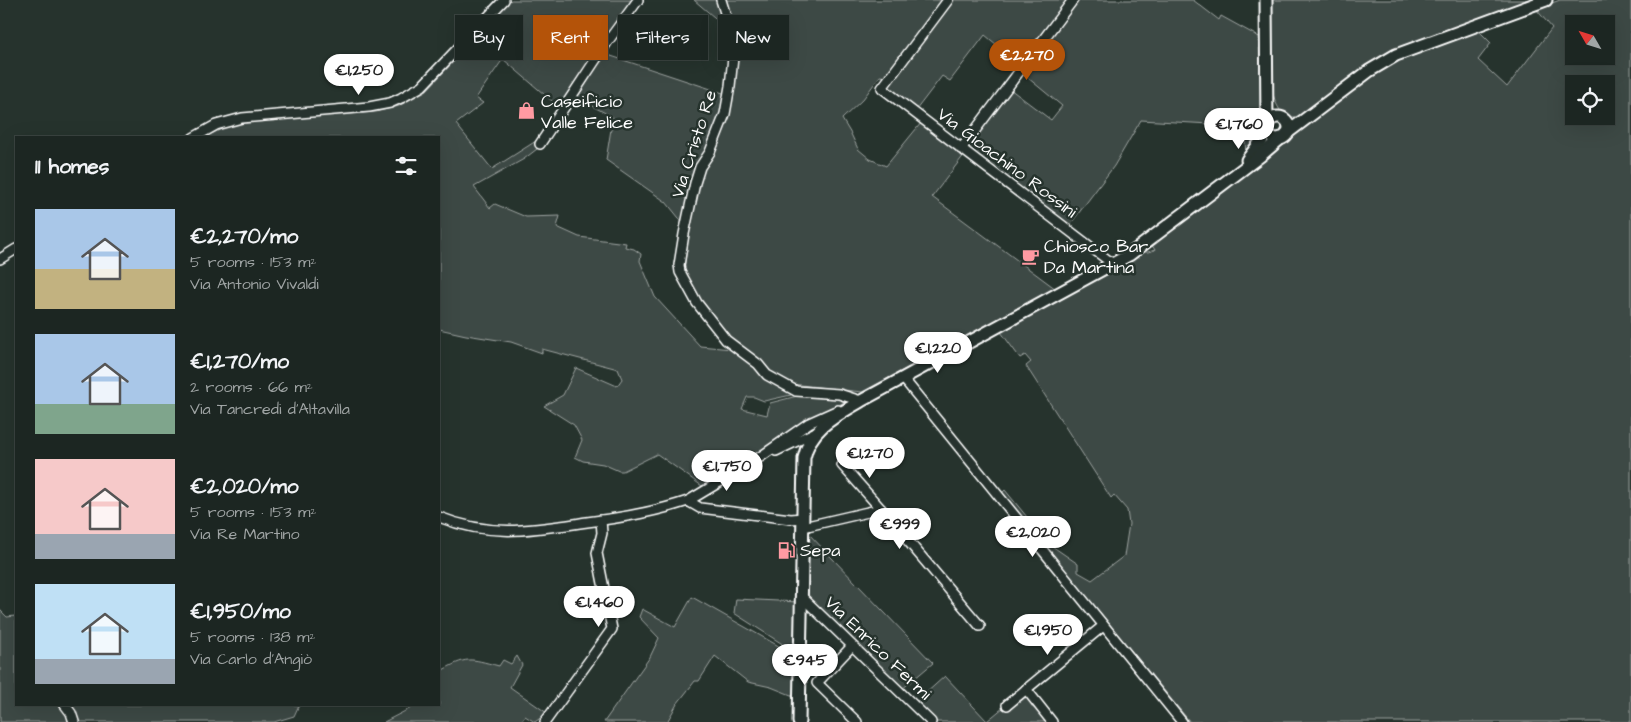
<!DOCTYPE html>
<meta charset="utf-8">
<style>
body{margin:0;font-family:"Architects Daughter",sans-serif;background:#29322f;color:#f1f3f6;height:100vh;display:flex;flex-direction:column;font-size:19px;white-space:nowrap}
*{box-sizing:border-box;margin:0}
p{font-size:16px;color:#a0a5a5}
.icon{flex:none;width:28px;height:28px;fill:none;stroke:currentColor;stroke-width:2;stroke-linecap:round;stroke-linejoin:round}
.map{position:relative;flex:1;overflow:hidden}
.panel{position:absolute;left:15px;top:136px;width:425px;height:570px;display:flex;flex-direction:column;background:#1c2622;border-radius:0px;box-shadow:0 5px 20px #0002,0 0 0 1px #3a4340}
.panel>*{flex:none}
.guide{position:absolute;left:455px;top:15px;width:475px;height:45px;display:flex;gap:10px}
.needle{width:32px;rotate:309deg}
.controls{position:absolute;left:1565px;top:15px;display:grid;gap:10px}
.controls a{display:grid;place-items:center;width:50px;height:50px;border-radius:0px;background:#1c2622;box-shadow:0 5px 20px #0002,0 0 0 1px #3a4340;font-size:25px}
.price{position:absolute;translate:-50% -42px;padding:0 11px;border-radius:18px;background:#fff;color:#222;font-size:16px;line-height:32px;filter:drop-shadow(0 1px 2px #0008)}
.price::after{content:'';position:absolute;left:50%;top:30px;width:15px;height:11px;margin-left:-8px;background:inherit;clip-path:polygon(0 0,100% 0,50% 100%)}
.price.selected{background:#b45309;color:#fff}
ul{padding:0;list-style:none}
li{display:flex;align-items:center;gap:15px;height:125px;padding:0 20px}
li span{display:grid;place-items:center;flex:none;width:140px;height:100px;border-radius:0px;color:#555}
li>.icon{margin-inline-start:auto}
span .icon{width:60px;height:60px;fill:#fffc;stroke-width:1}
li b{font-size:21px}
h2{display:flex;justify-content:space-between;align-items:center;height:60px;padding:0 20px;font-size:21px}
.pill{padding:0 18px;border-radius:0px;background:#1c2622;box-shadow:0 5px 20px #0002,0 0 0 1px #3a4340;font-size:18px;line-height:45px}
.pill.selected{background:#b45309;color:#fff}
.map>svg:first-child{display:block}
.green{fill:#3e4944;stroke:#9ea4a2;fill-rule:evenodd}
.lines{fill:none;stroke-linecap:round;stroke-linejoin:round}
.minor-casing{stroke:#fff;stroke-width:12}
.major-casing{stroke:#fff;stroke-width:15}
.minor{stroke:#26332d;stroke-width:9}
.major{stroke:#26332d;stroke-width:11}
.labels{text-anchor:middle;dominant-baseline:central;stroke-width:5;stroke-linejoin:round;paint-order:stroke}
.poi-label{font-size:18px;fill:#fff;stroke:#26332d;text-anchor:start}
.street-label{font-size:18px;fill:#fff;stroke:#26332d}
</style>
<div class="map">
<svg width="1631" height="722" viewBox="0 0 1631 722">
<rect width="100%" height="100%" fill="#26332d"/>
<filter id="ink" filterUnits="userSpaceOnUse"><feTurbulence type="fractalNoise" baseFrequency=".02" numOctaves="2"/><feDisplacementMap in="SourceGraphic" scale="10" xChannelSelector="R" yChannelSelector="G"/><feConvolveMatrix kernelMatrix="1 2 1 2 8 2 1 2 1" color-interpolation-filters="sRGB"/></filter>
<g filter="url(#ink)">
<g class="green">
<polygon points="511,0 634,0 559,107 503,59 476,98 483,103 456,124 492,169 536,141 537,149 524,159 474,187 490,208 495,204 526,217 560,216 557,227 579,237 626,243 625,247 634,249 641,254 640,261 655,297 700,346 731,349 792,390 791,395 764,401 754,397 747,397 742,409 767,415 770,403 805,394 838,398 844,402 702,486 657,454 623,471 619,471 603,464 583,461 575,457 582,440 574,425 544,406 563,395 576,368 617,386 622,379 618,369 542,349 542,353 511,342 466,335 439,329 439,138 204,138 225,127 249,121 376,112 399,106 427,90"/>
<polygon points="694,0 719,0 728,29"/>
<polygon points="726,0 944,0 887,77 880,76 863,99 842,119 851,134 858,149 870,159 886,166 921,123 964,155 932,197 1056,289 862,392 792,384 771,372 762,362 728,339 701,302 684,270 691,215 701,172 725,122 727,122 729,118 727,116 737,47 736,33"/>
<polygon points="952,0 1070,0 1021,65 985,35 950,81 942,76 916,110 890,90 888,87"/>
<path d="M1076,0H1193L1219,20L1221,16L1261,38C1261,64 1266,113 1258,136C1256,143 1251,149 1246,155L1244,126L1141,120L1114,166L1069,226L965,149L1010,89L1051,120L1062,106L1022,73Z"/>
<path d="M1271,0H1530C1501,11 1471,22 1441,32C1420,40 1398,47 1378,59C1361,69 1308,117 1294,117C1280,118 1275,102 1272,90Z"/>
<path d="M1560,0H1631V722H1190L1002,493L1005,490L1049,544L1078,564V572L1092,580L1124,556L1129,524L1127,510L1114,495L1111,498L1026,366L1031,362L1025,355L1020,358L1001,332L1127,261L1140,252H1148L1155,250L1151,244L1279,145L1371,76L1398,60L1478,30L1491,43L1478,60L1507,87L1552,28L1536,9ZM1574,24H1606V56H1574ZM1574,84H1606V116H1574Z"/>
<polygon points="605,54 726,94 723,110 706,151 696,165 692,175 683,223 666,202 606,160 613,117 577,98"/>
<polygon points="806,531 933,663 901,690 807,598"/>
<polygon points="692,597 798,657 796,697 771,687 748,682 715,656 699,681 695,681 677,704 667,722 604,722 650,657 659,638 639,617 642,609 675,627"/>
<polygon points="736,599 799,602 798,654 734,613"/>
<polygon points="0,610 7,617 15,616 16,619 16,705 63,705 72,722 0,722"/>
<path d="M517,656L522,665L510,687L547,713L535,722L525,716L521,722H384L413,707L414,705H439V672C468,656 468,658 499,666L503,660L511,664Z"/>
<polygon points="945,676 987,721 1004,707 1006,710 1025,694 1034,704 1032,707 1035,709 1037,708 1048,722 936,722 915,703"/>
<polygon points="68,705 299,705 294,716 274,722 76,722"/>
</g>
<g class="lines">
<defs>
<g id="minor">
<polyline points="721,0 730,29 734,48 730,86 725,114 710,152 700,167 695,183 684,234 679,265 680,272 697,303 726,340 758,364 767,375 796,391 839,394 861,401"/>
<polyline points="948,0 882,88 1113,264"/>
<polyline points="193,138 216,125 242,118 369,107 390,103 401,98 422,86 504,0"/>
<polyline points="540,144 608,41 638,0"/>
<polyline points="961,149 1073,0"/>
<polyline points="0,259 16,249"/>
<polyline points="903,378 1182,722"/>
<polyline points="776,451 816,432"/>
<polyline points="842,465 881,509"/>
<polyline points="688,501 753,462 809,423 838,410"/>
<path d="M439,517C491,538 533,530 587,522C621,518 655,512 688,501L700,508L791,519L803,518"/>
<polyline points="803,527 881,509 980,626"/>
<polyline points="802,597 931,722"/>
<polyline points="852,646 817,683 857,722"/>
<polyline points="1026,689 1052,722"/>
<polyline points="65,705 71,713 74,722"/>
<polyline points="1007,705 1103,626"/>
<polyline points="545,722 612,629 597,553 602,533 601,520"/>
</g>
<g id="major">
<polyline points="1266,0 1267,125"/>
<circle cx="1278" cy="128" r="11"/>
<polyline points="1287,133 1369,71 1396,55 1546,0"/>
<polyline points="1247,160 1262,140 1267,128"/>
<path d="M799,722L804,458C810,428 836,416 861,401L1129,255L1260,156L1281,138"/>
</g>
</defs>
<use href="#minor" class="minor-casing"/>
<use href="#major" class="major-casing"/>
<use href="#minor" class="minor"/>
<use href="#major" class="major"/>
</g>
</g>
<defs>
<symbol id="shop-bare" viewBox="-9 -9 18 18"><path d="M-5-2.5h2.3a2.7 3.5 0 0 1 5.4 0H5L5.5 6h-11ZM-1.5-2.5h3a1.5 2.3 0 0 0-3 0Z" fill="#ff9aa2" stroke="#26332d" stroke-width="2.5" paint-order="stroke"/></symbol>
<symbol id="cafe-bare" viewBox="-9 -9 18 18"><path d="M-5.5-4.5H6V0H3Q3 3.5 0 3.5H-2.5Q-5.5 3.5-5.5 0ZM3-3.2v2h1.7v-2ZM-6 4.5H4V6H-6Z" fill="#ff9aa2" stroke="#26332d" stroke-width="2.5" paint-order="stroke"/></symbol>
<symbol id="fuel-bare" viewBox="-9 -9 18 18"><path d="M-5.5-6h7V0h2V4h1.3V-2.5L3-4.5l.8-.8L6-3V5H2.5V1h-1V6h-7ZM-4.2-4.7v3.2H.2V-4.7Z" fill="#ff9aa2" stroke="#26332d" stroke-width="2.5" paint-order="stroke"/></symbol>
</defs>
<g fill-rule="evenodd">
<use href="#shop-bare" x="514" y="98" width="25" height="25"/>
<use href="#cafe-bare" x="1018" y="244" width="25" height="25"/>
<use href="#fuel-bare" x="774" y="538" width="25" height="25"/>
</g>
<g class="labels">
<g class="poi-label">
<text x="541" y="101">Caseificio<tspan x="541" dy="21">Valle Felice</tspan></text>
<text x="1044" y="246">Chiosco Bar<tspan x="1044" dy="21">Da Martina</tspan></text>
<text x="800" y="550">Sepa</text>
</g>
<g class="street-label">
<text transform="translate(694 144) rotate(-72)">Via Cristo Re</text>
<text transform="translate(1007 163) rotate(37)">Via Gioachino Rossini</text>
<text transform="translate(878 648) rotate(44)">Via Enrico Fermi</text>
</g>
</g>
</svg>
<div class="controls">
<a><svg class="needle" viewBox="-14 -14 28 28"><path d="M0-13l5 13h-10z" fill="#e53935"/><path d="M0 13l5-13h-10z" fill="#a0a5a5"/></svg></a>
<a><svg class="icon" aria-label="locate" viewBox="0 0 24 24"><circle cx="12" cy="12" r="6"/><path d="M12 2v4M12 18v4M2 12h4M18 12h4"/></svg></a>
</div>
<b class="price selected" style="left:1027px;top:81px">€2,270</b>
<b class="price" style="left:359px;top:96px">€1,250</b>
<b class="price" style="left:1239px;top:150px">€1,760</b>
<b class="price" style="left:938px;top:374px">€1,220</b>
<b class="price" style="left:870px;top:479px">€1,270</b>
<b class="price" style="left:727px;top:492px">€1,750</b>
<b class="price" style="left:900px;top:550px">€999</b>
<b class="price" style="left:1033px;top:558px">€2,020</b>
<b class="price" style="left:599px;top:628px">€1,460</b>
<b class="price" style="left:1048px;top:656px">€1,950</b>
<b class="price" style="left:805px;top:686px">€945</b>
<div class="guide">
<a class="pill">Buy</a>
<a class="pill selected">Rent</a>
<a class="pill">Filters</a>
<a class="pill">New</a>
</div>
<section class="panel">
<h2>11 homes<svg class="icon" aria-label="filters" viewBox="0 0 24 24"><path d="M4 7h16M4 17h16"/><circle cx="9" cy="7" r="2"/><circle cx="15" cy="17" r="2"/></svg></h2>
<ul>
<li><span style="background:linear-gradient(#a9c7e8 60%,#c2b280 0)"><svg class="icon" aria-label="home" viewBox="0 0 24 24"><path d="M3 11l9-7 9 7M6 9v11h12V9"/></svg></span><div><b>€2,270/mo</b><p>5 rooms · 153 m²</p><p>Via Antonio Vivaldi</p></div></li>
<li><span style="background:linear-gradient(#a9c7e8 70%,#7fa58c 0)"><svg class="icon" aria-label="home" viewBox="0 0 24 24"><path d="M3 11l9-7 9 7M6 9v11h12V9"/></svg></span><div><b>€1,270/mo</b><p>2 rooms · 66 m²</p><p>Via Tancredi d'Altavilla</p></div></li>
<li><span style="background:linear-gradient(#f6c9c9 75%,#9aa5b1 0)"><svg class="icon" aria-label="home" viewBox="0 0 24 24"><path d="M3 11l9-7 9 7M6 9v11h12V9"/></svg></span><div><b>€2,020/mo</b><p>5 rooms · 153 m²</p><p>Via Re Martino</p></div></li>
<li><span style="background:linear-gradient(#bfe0f5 75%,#9aa5b1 0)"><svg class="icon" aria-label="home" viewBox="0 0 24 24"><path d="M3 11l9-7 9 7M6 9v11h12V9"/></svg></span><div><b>€1,950/mo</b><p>5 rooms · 138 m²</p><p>Via Carlo d'Angiò</p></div></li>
</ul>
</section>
</div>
